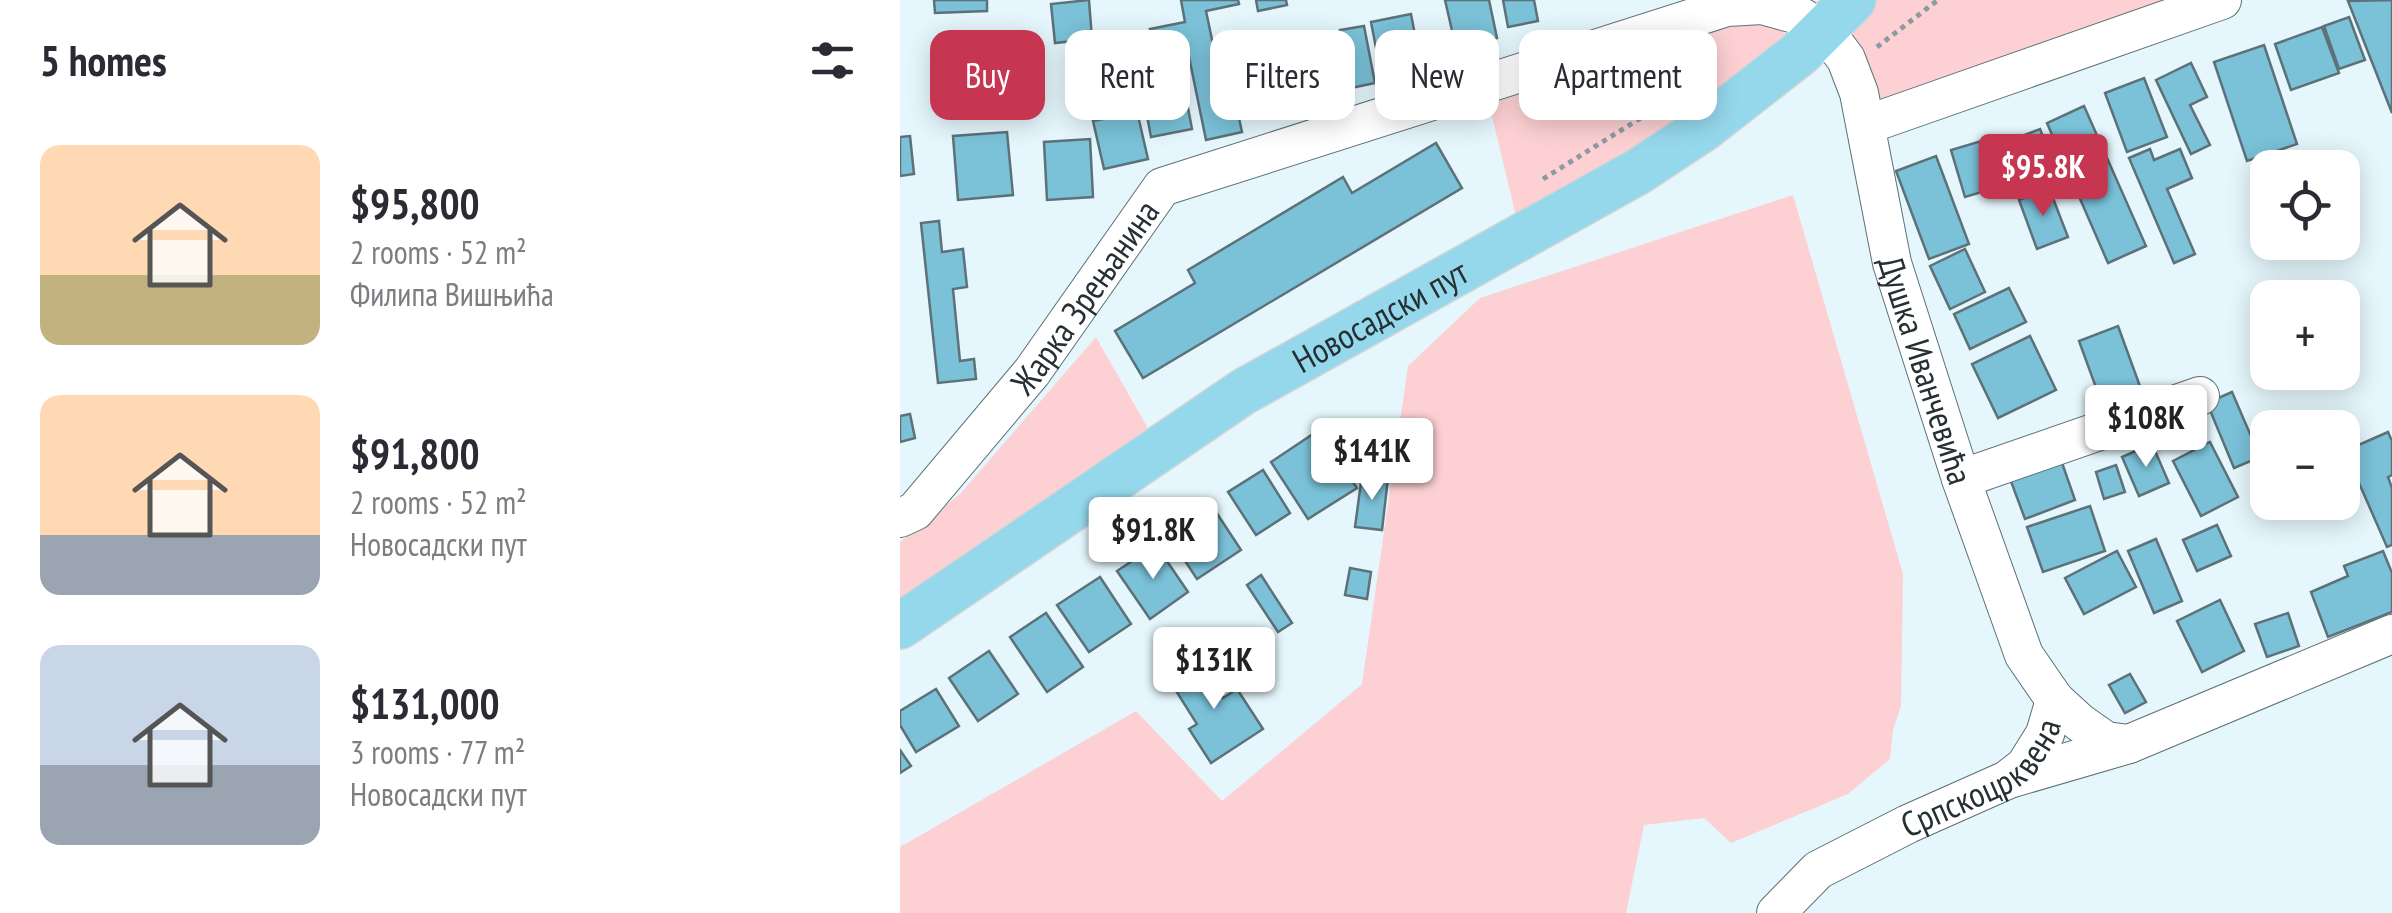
<!DOCTYPE html>
<meta charset="utf-8">
<style>
body{margin:0;font-family:"PT Sans Narrow",sans-serif;background:#f2f2f3;color:#2b2b33;height:100vh;display:flex;flex-direction:column;font-size:38px;white-space:nowrap}
*{box-sizing:border-box;margin:0}
p{font-size:32px;color:#7c7c81}
.icon{flex:none;width:55px;height:55px;fill:none;stroke:currentColor;stroke-width:2;stroke-linecap:round;stroke-linejoin:round}
.map{position:relative;flex:1;overflow:hidden}
.sheet{display:flex;flex-direction:column;background:#fff;width:900px}
.sheet>*{flex:none}
.hud{position:absolute;left:30px;top:30px;width:950px;height:90px;display:flex;gap:20px}
.fabs{position:absolute;left:1350px;top:150px;display:grid;gap:20px}
.fabs a{display:grid;place-items:center;width:110px;height:110px;border-radius:20px;background:#fff;box-shadow:0 5px 25px #0003;font-size:50px}
.price{position:absolute;translate:-50% -85px;padding:0 22px;border-radius:10px;background:#fff;color:#222;font-size:32px;line-height:65px;filter:drop-shadow(0 2px 5px #0008)}
.price::after{content:'';position:absolute;left:50%;top:60px;width:30px;height:22px;margin-left:-15px;background:inherit;clip-path:polygon(0 0,100% 0,50% 100%)}
.price.selected{background:#c63651;color:#fff}
ul{padding:0;list-style:none}
li{display:flex;align-items:center;gap:30px;height:250px;padding:0 40px}
li span{display:grid;place-items:center;flex:none;width:280px;height:200px;border-radius:20px;color:#555}
li>.icon{margin-inline-start:auto}
span .icon{width:120px;height:120px;fill:#fffc;stroke-width:1}
li b{font-size:42px}
h2{display:flex;justify-content:space-between;align-items:center;height:120px;padding:0 40px;font-size:42px}
.tag{padding:0 35px;border-radius:20px;background:#fff;box-shadow:0 5px 25px #0003;font-size:35px;line-height:90px}
.tag.selected{background:#c63651;color:#fff}
main{display:flex;flex:1;min-height:0}
.map>svg:first-child{display:block}
.green{fill:#fdd1d3}
.building{fill:#7bc2d9;stroke:#5d7178;stroke-width:2.5}
.lines{fill:none;stroke-linecap:round;stroke-linejoin:round}
.minor-casing{stroke:#5d7077;stroke-width:40}
.major-casing{stroke:#d4d5d6;stroke-width:48}
.path{stroke:#8d9ba0;stroke-width:5;stroke-dasharray:5 5;stroke-linecap:butt}
.minor{stroke:#fff;stroke-width:38}
.major{stroke:#95d8ec;stroke-width:45}
.labels{text-anchor:middle;dominant-baseline:central;stroke-width:8;stroke-linejoin:round;paint-order:stroke}
.street-label{font-size:35px;fill:#262f32;stroke:#fff}
</style>
<main>
<section class="sheet">
<h2>5 homes<svg class="icon" aria-label="filters" viewBox="0 0 24 24"><path d="M4 7h16M4 17h16"/><circle cx="9" cy="7" r="2"/><circle cx="15" cy="17" r="2"/></svg></h2>
<ul>
<li><span style="background:linear-gradient(#ffd9b3 65%,#c2b280 0)"><svg class="icon" aria-label="home" viewBox="0 0 24 24"><path d="M3 11l9-7 9 7M6 9v11h12V9"/></svg></span><div><b>$95,800</b><p>2 rooms · 52 m²</p><p>Филипа Вишњића</p></div></li>
<li><span style="background:linear-gradient(#ffd9b3 70%,#9aa5b1 0)"><svg class="icon" aria-label="home" viewBox="0 0 24 24"><path d="M3 11l9-7 9 7M6 9v11h12V9"/></svg></span><div><b>$91,800</b><p>2 rooms · 52 m²</p><p>Новосадски пут</p></div></li>
<li><span style="background:linear-gradient(#c9d6e8 60%,#9aa5b1 0)"><svg class="icon" aria-label="home" viewBox="0 0 24 24"><path d="M3 11l9-7 9 7M6 9v11h12V9"/></svg></span><div><b>$131,000</b><p>3 rooms · 77 m²</p><p>Новосадски пут</p></div></li>
</ul>
</section>
<div class="map">
<svg width="1492" height="913" viewBox="0 0 1492 913">
<rect width="100%" height="100%" fill="#e5f7fd"/>
<g class="green">
<polygon points="952,0 1322,0 966,125 946,59"/>
<polygon points="861,21 892,37 783,119 617,220 589,104 805,32"/>
<polygon points="893,195 1003,574 1001,706 993,730 990,759 948,794 831,843 804,818 744,825 726,913 0,913 0,847 236,711 322,801 462,684 508,366 580,298"/>
<polygon points="196,337 253,437 0,603 0,542 60,494"/>
</g>
<g class="building">
<polygon points="34,0 87,0 87,11 35,13"/>
<polygon points="189,0 192,39 155,43 151,4"/>
<polygon points="281,0 338,0 339,4 306,11 324,97 334,95 342,132 306,140 288,52 256,59 250,29 285,22"/>
<polygon points="356,0 386,0 387,5 358,11"/>
<polygon points="545,0 589,0 597,38 556,48"/>
<polygon points="603,0 634,0 638,21 608,27"/>
<polygon points="1492,0 1492,113 1448,1"/>
<polygon points="511,14 521,67 481,74 471,22"/>
<polygon points="1449,17 1465,60 1439,69 1424,26"/>
<polygon points="464,26 475,83 451,88 440,30"/>
<polygon points="1422,27 1439,73 1391,90 1375,44"/>
<polygon points="429,40 439,96 402,103 391,47"/>
<polygon points="1364,45 1397,144 1347,161 1314,62"/>
<polygon points="379,56 389,109 352,116 342,63"/>
<polygon points="1291,63 1307,97 1290,105 1310,145 1291,154 1256,80"/>
<polygon points="282,76 292,129 251,137 241,84"/>
<polygon points="1244,78 1267,137 1227,152 1205,93"/>
<polygon points="217,81 222,111 236,107 248,159 204,169 193,121 203,119 197,86"/>
<polygon points="1184,106 1246,246 1208,263 1147,123"/>
<polygon points="1140,129 1159,179 1120,194 1101,144"/>
<polygon points="107,132 113,195 58,200 53,136"/>
<polygon points="10,136 14,174 0,176 0,137"/>
<polygon points="190,139 193,197 147,200 144,142"/>
<polygon points="1088,139 1102,186 1065,197 1051,150"/>
<polygon points="536,143 562,188 243,378 215,331 295,283 288,270 443,177 452,193"/>
<polygon points="1250,149 1254,160 1280,149 1292,178 1267,189 1295,254 1274,263 1229,158"/>
<polygon points="1036,156 1069,244 1029,259 996,171"/>
<polygon points="1149,188 1168,237 1137,249 1119,200"/>
<polygon points="39,221 42,252 63,249 67,287 53,289 60,361 74,359 76,379 38,383 21,223"/>
<polygon points="1065,249 1085,292 1050,309 1030,266"/>
<polygon points="1109,288 1126,322 1070,349 1054,314"/>
<polygon points="1218,326 1245,400 1206,415 1179,341"/>
<polygon points="1130,336 1156,390 1098,418 1072,364"/>
<polygon points="1332,392 1360,457 1334,468 1307,403"/>
<polygon points="10,414 15,438 0,442 0,416"/>
<polygon points="419,430 457,488 408,519 371,462"/>
<polygon points="1488,432 1492,441 1492,475 1488,477 1492,488 1492,545 1487,547 1445,451"/>
<polygon points="1310,442 1338,497 1301,516 1273,461"/>
<polygon points="1252,444 1269,483 1239,496 1222,457"/>
<polygon points="1160,457 1175,500 1125,519 1109,476"/>
<polygon points="1216,465 1225,492 1204,499 1196,472"/>
<polygon points="363,470 390,513 356,535 328,492"/>
<polygon points="462,475 488,478 482,530 455,527"/>
<polygon points="1190,506 1205,551 1143,572 1127,527"/>
<polygon points="314,509 341,550 297,579 270,538"/>
<polygon points="1317,525 1331,556 1297,571 1283,540"/>
<polygon points="1256,539 1282,601 1254,613 1228,551"/>
<polygon points="256,545 288,592 250,619 217,571"/>
<polygon points="1217,551 1236,587 1184,614 1165,578"/>
<polygon points="1483,551 1492,573 1492,612 1428,637 1411,592 1448,576 1444,566"/>
<polygon points="450,568 471,572 467,599 445,595"/>
<polygon points="361,575 392,623 378,632 347,585"/>
<polygon points="200,577 231,624 189,652 157,605"/>
<polygon points="1320,600 1344,651 1302,672 1277,621"/>
<polygon points="146,613 183,667 147,692 110,637"/>
<polygon points="1388,613 1399,646 1367,657 1355,624"/>
<polygon points="89,651 118,694 78,721 49,678"/>
<polygon points="297,659 323,698 337,689 363,729 311,763 289,729 297,724 268,678"/>
<polygon points="1230,674 1246,702 1225,713 1209,685"/>
<polygon points="36,689 59,726 16,752 0,725 0,711"/>
<polygon points="0,750 11,766 0,773"/>
</g>
<g class="lines">
<defs>
<g id="minor">
<polyline points="966,125 1322,0"/>
<polyline points="1061,479 1300,396"/>
<path id="s1" d="M0,518L15,511L132,372L262,187L827,7L862,5L898,15L925,31L946,59L959,93L992,263L1061,479L1124,655L1155,700L1179,722L1206,741L1229,744L1492,634"/>
<polyline points="1109,779 1229,744"/>
<path id="s2" d="M876,913L918,870L1008,824L1107,780L1125,766L1145,734L1155,700"/>
</g>
<g id="major">
<path id="s3" d="M0,626L343,392L739,171L804,128L900,53L953,0"/>
</g>
</defs>
<use href="#minor" class="minor-casing"/>
<use href="#major" class="major-casing"/>
<g class="path">
<polyline points="977,47 1038,0"/>
<polyline points="643,179 803,79"/>
</g>
<use href="#minor" class="minor"/>
<use href="#major" class="major"/>
</g>
<g class="labels">
<g class="street-label">
<text stroke="none"><textPath href="#s1" startOffset="290">Жарка Зрењанина</textPath></text>
<text stroke="none"><textPath href="#s3" startOffset="572">Новосадски пут</textPath></text>
<text stroke="none"><textPath href="#s1" startOffset="1478">Душка Иванчевића</textPath></text>
<text stroke="none"><textPath href="#s2" startOffset="250">Српскоцрквена</textPath></text>
</g>
</g>
</svg>
<div class="fabs">
<a><svg class="icon" aria-label="locate" viewBox="0 0 24 24"><circle cx="12" cy="12" r="6"/><path d="M12 2v4M12 18v4M2 12h4M18 12h4"/></svg></a>
<a>+</a>
<a>−</a>
</div>
<b class="price selected" style="left:1143px;top:219px">$95.8K</b>
<b class="price" style="left:1246px;top:470px">$108K</b>
<b class="price" style="left:472px;top:503px">$141K</b>
<b class="price" style="left:253px;top:582px">$91.8K</b>
<b class="price" style="left:314px;top:712px">$131K</b>
<div class="hud">
<a class="tag selected">Buy</a>
<a class="tag">Rent</a>
<a class="tag">Filters</a>
<a class="tag">New</a>
<a class="tag">Apartment</a>
</div>
</div>
</main>
